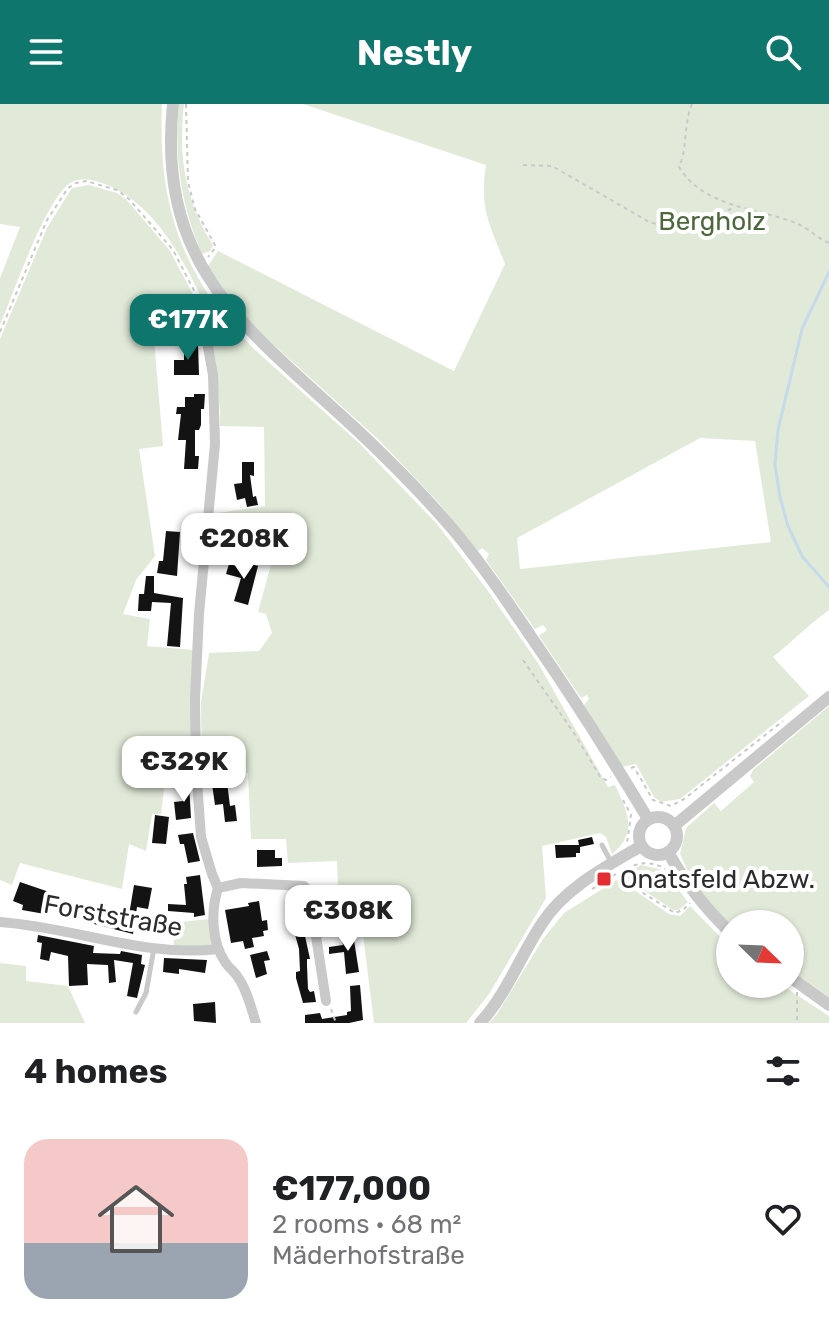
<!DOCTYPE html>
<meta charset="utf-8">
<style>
body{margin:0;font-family:Rubik,sans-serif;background:#f6f6f6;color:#202124;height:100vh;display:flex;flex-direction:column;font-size:30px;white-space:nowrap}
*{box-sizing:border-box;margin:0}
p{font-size:26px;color:#757577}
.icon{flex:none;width:44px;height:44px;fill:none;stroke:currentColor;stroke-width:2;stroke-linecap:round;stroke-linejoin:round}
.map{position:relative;height:919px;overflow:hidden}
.side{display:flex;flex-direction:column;background:#fff;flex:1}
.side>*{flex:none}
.needle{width:52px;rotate:113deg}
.buttons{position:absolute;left:716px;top:806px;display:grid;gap:16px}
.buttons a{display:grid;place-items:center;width:88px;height:88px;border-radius:50%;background:#fff;box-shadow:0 2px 6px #0004;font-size:40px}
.price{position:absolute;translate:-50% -68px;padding:0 18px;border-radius:16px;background:#fff;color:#222;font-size:26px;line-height:52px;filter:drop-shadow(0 2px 4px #0008)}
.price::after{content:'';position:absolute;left:50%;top:48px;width:24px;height:18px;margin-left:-12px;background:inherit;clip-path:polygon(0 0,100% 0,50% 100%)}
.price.selected{background:#0f766e;color:#fff}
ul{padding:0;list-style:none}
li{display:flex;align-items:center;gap:24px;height:200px;padding:0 24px}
li span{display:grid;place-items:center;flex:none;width:224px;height:160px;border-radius:24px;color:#555}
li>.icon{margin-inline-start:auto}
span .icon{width:96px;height:96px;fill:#fffc;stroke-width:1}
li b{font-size:34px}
h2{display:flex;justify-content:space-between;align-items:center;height:96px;padding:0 24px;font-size:34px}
header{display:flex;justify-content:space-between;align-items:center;height:104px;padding:0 24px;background:#0f766e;color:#fff;font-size:36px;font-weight:700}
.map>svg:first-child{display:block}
.green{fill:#e1ead9;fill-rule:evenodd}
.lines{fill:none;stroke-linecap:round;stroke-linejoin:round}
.stream{stroke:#c5daea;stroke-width:3}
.building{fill:#131313}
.path{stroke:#c9c9c9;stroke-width:2;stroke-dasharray:4 4;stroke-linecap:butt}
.service{stroke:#c9c9c9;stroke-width:5}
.minor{stroke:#c9c9c9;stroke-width:10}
.tertiary{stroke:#c9c9c9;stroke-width:12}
.poi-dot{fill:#e42d31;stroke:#fff;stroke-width:3}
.labels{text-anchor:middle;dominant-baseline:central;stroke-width:8;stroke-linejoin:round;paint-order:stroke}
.park-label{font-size:26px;fill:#4d673a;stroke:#fff}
.poi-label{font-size:26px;fill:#2c2c2c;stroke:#fff;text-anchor:start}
.street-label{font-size:26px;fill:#2c2c2c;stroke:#fff}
</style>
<header><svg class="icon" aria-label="menu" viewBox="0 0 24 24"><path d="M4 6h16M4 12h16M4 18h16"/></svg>Nestly<svg class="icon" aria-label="search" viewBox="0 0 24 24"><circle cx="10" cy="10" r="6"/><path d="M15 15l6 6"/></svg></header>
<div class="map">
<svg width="829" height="919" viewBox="0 0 829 919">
<rect width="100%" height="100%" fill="#fff"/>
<g class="green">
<path d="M0,0H162C159,76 170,134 213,198L209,201L204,199C182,153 155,100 105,80C93,76 82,72 70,79C45,96 13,191 0,221V174L20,123L0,120Z"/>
<path d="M179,0H184C178,52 185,97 213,141L210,147L202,150C181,101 174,53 179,0Z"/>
<path d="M303,0H829V506C809,520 793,537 773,553L809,592L680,695L661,698L654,693L636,660L621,663L584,601L589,595L587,591L581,594L539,532L547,526L543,521L535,525L486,456L489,450L482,444L478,447L438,398L379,336L256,225L229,193L208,162L218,147L454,267L505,160C490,121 479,105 486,61ZM700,334L755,337L771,438L520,465L517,434Z"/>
<polygon points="89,81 117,89 126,95 170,147 197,198 152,211 163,342 139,345 155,452 136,476 123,510 150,515 147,542 194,546 195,677 165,676 161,710 152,710 146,747 129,740 122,785 20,759 12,781 0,776 0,235 47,124 72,84"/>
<path d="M216,206L254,245L360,340L437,420L488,487L538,559L608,683L615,681C627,707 639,728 612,750L606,733L600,729L542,742L546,794L489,890L466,919H374L362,822L317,826L312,789L375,792L379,785L338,784L337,757L288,759L286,735H251L248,669L202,674L201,598L209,549L259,547L272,529L266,510L258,508L275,446L271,425L208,432L211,410L265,402L264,323L220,322V307L209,223L210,213Z"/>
<polygon points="829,602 829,893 790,866 790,820 730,820 708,798 690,772 680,750 686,724 714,699 721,707 754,678 750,672 753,666"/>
<polygon points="641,761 663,766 688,798 679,806 673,806 630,777 627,781 669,810 680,812 690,802 730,843 730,880 780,880 829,912 829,919 489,919 497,910 543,835 564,809"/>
<polygon points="209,815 213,843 174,844 172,819"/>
<polygon points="0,859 26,862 26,877 68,882 85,919 0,919"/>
</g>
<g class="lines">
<polyline class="stream" points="829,168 802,225 778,326 775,361 780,393 788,422 802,452 829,483"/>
</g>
<g class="building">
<polygon points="191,206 194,218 189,219 189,222 178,225 180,231 166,235 160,221 163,218 181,213 180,209"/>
<polygon points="198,240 199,271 174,271 174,256 184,256 184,241"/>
<polygon points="194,290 205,290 204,305 201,305 201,321 199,326 195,326 195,352 199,352 198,365 184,365 186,336 178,336 181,310 176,310 177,303 185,303 185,293 194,293"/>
<polygon points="242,358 254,358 254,372 250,371 253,393 256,392 258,401 247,403 245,394 237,396 234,380 242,379"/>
<polygon points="166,427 180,428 177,472 157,469 159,457 163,457"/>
<polygon points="246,458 258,462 248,501 234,497 241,474 226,470 229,460 244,464"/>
<polygon points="146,472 154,472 154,489 183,494 180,543 167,542 171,499 152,498 151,507 138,507 139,490 144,490"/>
<polygon points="227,678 230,702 235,701 237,717 225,718 223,700 215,701 212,680"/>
<polygon points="181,680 189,680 191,714 176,716 174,698 183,697"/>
<polygon points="155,711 169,713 166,740 152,739"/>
<polygon points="193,729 200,757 188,759 184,740 180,740 178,731"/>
<polygon points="592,733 594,740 580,743 580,749 576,749 576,753 556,754 555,741 579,741 578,736"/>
<polygon points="257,746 275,746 275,754 282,754 282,762 257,763"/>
<polygon points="200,771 205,811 194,813 194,809 168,807 168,800 186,801 184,780 187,780 186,773"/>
<polygon points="20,778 55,790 50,807 46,806 45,810 22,806 23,801 13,797"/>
<polygon points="134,781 152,784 148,805 137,803 133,830 94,820 94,817 63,812 65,798 77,801 77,804 129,811"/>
<polygon points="259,797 262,817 267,816 268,826 263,827 264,832 252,834 254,843 245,845 243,837 231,839 225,806 249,802 248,799"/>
<polygon points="306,821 307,831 305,832 310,855 307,855 307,861 308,885 310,888 314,887 316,898 303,899 296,874 296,868 300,867 299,845 293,823"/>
<polygon points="353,830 359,868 346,870 344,848 329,850 329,843 343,841 341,831"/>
<polygon points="38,831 94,842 93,849 120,850 121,847 142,851 141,860 145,861 137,894 127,892 133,859 114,856 116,878 109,879 108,861 87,860 88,881 69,882 68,852 51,848 49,857 40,855 42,839 37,838"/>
<polygon points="267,847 270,856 264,857 267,870 256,874 250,851"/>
<polygon points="164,854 207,856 205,869 179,865 179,870 163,868"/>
<polygon points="360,881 363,916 349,919 305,919 305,911 320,909 322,915 347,911 347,908 351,907 350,882"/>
<polygon points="215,898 216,919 194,917 193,900"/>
</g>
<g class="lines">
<g class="path">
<polyline points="186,0 188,78 195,105 216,143 208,153"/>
<path d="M692,0C683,21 688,43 679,63C703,103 757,104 796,119C808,124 817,134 829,139"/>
<polyline points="523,61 552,62 649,118 672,124 693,122 733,104"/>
<polyline points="0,228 47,116 68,84 76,79 86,77 117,86 129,95 173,146 201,200"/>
<polyline points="523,556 574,629 601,674 606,676 611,673"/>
<polyline points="631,664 634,663 653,696 671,702 684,695 783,617"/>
<polyline points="623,696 631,711 627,739"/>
<polyline points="629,780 675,809 683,806 690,799"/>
<path d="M592,785C614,773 639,748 665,765"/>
<polyline points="797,888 797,919"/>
<polyline points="331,905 336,919"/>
</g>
<g class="service">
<polyline points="602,741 611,758"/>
<polyline points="310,787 369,787"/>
<polyline points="136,908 146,889 154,844"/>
</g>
<g class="minor">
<polyline points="218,784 212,770 201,733 196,662 195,595 199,510 215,340 213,271 204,221 205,208 222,196"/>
<polyline points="218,784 241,779 304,782 309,787 326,897"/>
<path d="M218,784C211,806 211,837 225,858C228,863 234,867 237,872C247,885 251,904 256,919"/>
<path d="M0,818C73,823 145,854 218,845"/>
</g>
<g class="tertiary">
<path d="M173,0C156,165 248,225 356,325C391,358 425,392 456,429C484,463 509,500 534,537C574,595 612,655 648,715"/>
<circle cx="658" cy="732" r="19"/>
<polyline points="674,722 829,593"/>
<path d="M668,748C685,779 705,804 730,828"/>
<polyline points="790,873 829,901"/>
<path d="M480,919C507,890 521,850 543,818C565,784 607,762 641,742"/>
</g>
</g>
<rect class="poi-dot" x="596" y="767" width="16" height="16" rx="4"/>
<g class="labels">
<g class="park-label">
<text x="712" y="117">Bergholz</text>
</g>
<g class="poi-label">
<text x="620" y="775">Onatsfeld Abzw.</text>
</g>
<g class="street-label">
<text transform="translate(113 812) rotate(10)">Forststraße</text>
</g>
</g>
</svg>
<div class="buttons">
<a><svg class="needle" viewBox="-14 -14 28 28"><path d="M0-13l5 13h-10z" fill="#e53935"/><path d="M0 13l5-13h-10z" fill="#757577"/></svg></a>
</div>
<b class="price selected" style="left:188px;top:258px">€177K</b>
<b class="price" style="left:244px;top:477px">€208K</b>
<b class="price" style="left:184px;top:700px">€329K</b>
<b class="price" style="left:348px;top:849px">€308K</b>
</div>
<section class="side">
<h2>4 homes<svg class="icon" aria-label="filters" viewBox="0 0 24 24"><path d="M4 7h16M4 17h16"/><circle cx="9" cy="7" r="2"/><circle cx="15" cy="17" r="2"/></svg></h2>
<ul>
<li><span style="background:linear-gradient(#f6c9c9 65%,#9aa5b1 0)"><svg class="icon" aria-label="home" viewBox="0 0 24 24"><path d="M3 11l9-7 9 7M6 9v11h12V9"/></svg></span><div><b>€177,000</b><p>2 rooms · 68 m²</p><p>Mäderhofstraße</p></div><svg class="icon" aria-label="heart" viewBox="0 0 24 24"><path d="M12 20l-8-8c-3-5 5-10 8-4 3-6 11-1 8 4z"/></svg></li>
</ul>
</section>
